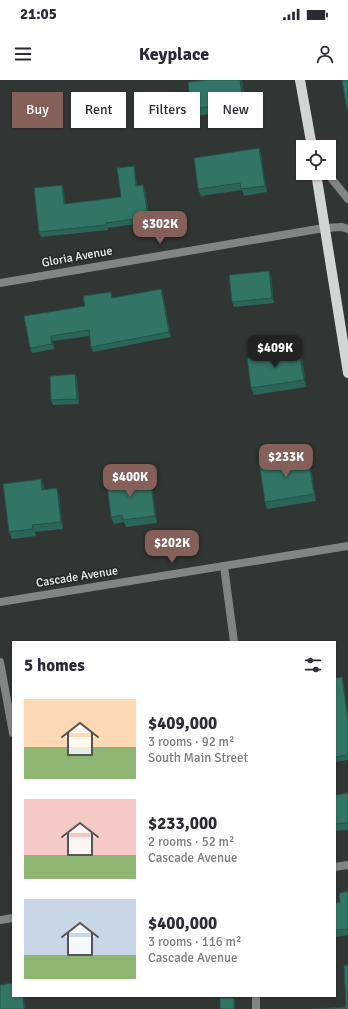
<!DOCTYPE html>
<meta charset="utf-8">
<style>
body{margin:0;font-family:Signika,sans-serif;background:#f2f2f3;color:#2b2b33;height:100vh;display:flex;flex-direction:column;font-size:15px;white-space:nowrap}
*{box-sizing:border-box;margin:0}
p{font-size:13px;color:#7c7c81}
.icon{flex:none;width:22px;height:22px;fill:none;stroke:currentColor;stroke-width:2;stroke-linecap:round;stroke-linejoin:round}
.map{position:relative;flex:1;overflow:hidden}
.side{position:absolute;left:12px;top:561px;width:324px;height:356px;display:flex;flex-direction:column;background:#fff;border-radius:0px;box-shadow:0 1px 3px #0004}
.side>*{flex:none}
.guide{position:absolute;left:12px;top:12px;width:324px;height:36px;display:flex;gap:8px}
.buttons{position:absolute;left:296px;top:60px;display:grid;gap:8px}
.buttons a{display:grid;place-items:center;width:40px;height:40px;border-radius:0px;background:#fff;box-shadow:0 1px 3px #0004;font-size:20px}
.price{position:absolute;translate:-50% -34px;padding:0 9px;border-radius:8px;background:#855f5a;color:#fff;font-size:13px;line-height:26px;filter:drop-shadow(0 1px 2px #0008)}
.price::after{content:'';position:absolute;left:50%;top:24px;width:12px;height:9px;margin-left:-6px;background:inherit;clip-path:polygon(0 0,100% 0,50% 100%)}
.price.selected{background:#222;color:#fff}
ul{padding:0;list-style:none}
li{display:flex;align-items:center;gap:12px;height:100px;padding:0 12px}
li span{display:grid;place-items:center;flex:none;width:112px;height:80px;border-radius:0px;color:#555}
li>.icon{margin-inline-start:auto}
span .icon{width:48px;height:48px;fill:#fffc;stroke-width:1}
li b{font-size:17px}
h2{display:flex;justify-content:space-between;align-items:center;height:48px;padding:0 12px;font-size:17px}
.chip{padding:0 14px;border-radius:0px;background:#fff;box-shadow:0 1px 3px #0004;font-size:14px;line-height:36px}
.chip.selected{background:#855f5a;color:#fff}
.status{display:flex;justify-content:space-between;align-items:center;height:28px;padding:0 20px;background:#fff;direction:ltr}
.status svg{height:11px;fill:currentColor}
header{display:flex;justify-content:space-between;align-items:center;height:52px;padding:0 12px;background:#fff;font-size:18px;font-weight:700}
.map>svg:first-child{display:block}
.lines{fill:none;stroke-linecap:round;stroke-linejoin:round}
.service{stroke:#838584;stroke-width:8}
.minor{stroke:#838584;stroke-width:8}
.primary{stroke:#d1d6d5;stroke-width:10}
.wall{fill:#2b6558}
.shaded-wall{fill:#235247}
.building{fill:#327566;stroke:#235247}
.labels{text-anchor:middle;dominant-baseline:central;stroke-width:3.5;stroke-linejoin:round;paint-order:stroke}
.street-label{font-size:12px;fill:#eff2f1;stroke:#272b2a}
</style>
<div class="status"><b>21:05</b><svg viewBox="0 0 49 12"><path d="M0 12V9h3v3zM5 12V6h3v6zM10 12V3h3v9zM15 12V0h3v12zM26 1h20v11H26zM47 4h2v5h-2z"/></svg></div>
<header><svg class="icon" aria-label="menu" viewBox="0 0 24 24"><path d="M4 6h16M4 12h16M4 18h16"/></svg>Keyplace<svg class="icon" aria-label="person" viewBox="0 0 24 24"><circle cx="12" cy="8" r="4"/><path d="M4 21q1-7 8-7t8 7"/></svg></header>
<div class="map">
<svg width="348" height="929" viewBox="0 0 348 929">
<rect width="100%" height="100%" fill="#313534"/>
<g class="lines">
<polyline class="service" points="224,486 234,562"/>
<g class="minor">
<polyline points="327,93 348,119"/>
<polyline points="0,203 324,148 342,147 348,149"/>
<polyline points="0,522 348,466"/>
<polyline points="0,582 13,653"/>
<polyline points="335,787 348,785"/>
<polyline points="0,840 13,838"/>
<polyline points="256,916 256,929"/>
</g>
<g class="primary">
<polyline points="300,0 312,67"/>
<polyline points="316,93 348,293"/>
</g>
</g>
<g class="wall">
<polygon points="208,0 242,0 246,30 194,36 191,29"/>
<polygon points="259,68 261,75 267,112 244,116 242,110 201,116 198,109"/>
<polygon points="135,91 137,106 143,105 145,110 150,142 108,148 108,150 41,157 39,152 62,105 64,110 65,124 121,117"/>
<polygon points="271,196 274,223 234,227 232,222"/>
<polygon points="161,209 163,214 171,257 93,272 91,267 90,256 53,261 54,269 32,273 30,268 85,226 113,218"/>
<polygon points="302,277 306,307 254,315 251,308"/>
<polygon points="75,294 77,299 79,324 53,325 51,320"/>
<polygon points="310,382 316,421 267,429 265,422"/>
<polygon points="150,398 152,405 157,443 126,447 124,442 114,444 111,437 126,401"/>
<polygon points="41,399 44,406 44,410 59,415 63,449 35,452 36,456 12,459 9,452"/>
<polygon points="342,597 343,602 348,633 348,680 335,682 335,598"/>
<polygon points="348,713 348,750 335,751 335,715"/>
<polygon points="348,811 348,855 335,857 335,823 340,822"/>
</g>
<g class="shaded-wall">
<polygon points="240,0 242,0 246,30 243,23"/>
<polygon points="259,68 261,75 267,112 265,106"/>
<polygon points="134,86 135,91 138,111 136,106"/>
<polygon points="62,105 64,110 66,129 64,124"/>
<polygon points="143,105 145,110 150,142 148,137"/>
<polygon points="269,191 271,196 274,223 272,218"/>
<polygon points="161,209 163,214 171,257 169,252"/>
<polygon points="51,256 53,261 54,269 52,264"/>
<polygon points="299,270 302,277 306,307 304,300"/>
<polygon points="75,294 77,299 79,324 77,319"/>
<polygon points="308,375 310,382 316,421 314,414"/>
<polygon points="150,398 152,405 157,443 155,436"/>
<polygon points="41,399 44,406 45,417 42,410"/>
<polygon points="57,408 59,415 63,449 61,442"/>
<polygon points="342,597 343,602 348,633 348,640"/>
<polygon points="23,916 24,916 26,929 24,929"/>
<polygon points="234,918 235,920 235,929 234,929"/>
</g>
<g class="building">
<polygon points="208,0 240,0 243,23 191,29 188,2"/>
<polygon points="342,0 348,0 348,30 347,30"/>
<polygon points="259,68 265,106 241,109 240,103 198,109 194,78"/>
<polygon points="134,86 136,106 143,105 148,137 106,143 106,145 39,152 34,108 62,105 64,124 121,117 117,88"/>
<polygon points="269,191 272,218 232,222 229,195"/>
<polygon points="161,209 169,252 91,267 89,250 51,256 52,264 30,268 24,236 85,226 83,216 111,212 112,218"/>
<polygon points="299,270 304,300 251,308 247,278"/>
<polygon points="75,294 77,319 51,320 50,296"/>
<polygon points="308,375 314,414 265,422 259,382"/>
<polygon points="123,394 125,401 150,398 155,436 123,440 122,435 111,437 106,396"/>
<polygon points="41,399 42,410 57,408 61,442 32,445 33,449 9,452 3,404"/>
<polygon points="342,597 348,640 348,675 335,677 335,598"/>
<polygon points="348,713 348,743 335,744 335,715"/>
<polygon points="348,811 348,849 335,850 335,823 340,822 339,813"/>
<polygon points="344,885 348,885 348,929 312,929 346,927"/>
<polygon points="13,903 13,916 23,916 24,929 0,929 0,905"/>
<rect x="220" y="918" width="14" height="11"/>
</g>
<g class="labels">
<g class="street-label">
<text transform="translate(77 177) rotate(-10)">Gloria Avenue</text>
<text transform="translate(77 497) rotate(-9)">Cascade Avenue</text>
</g>
</g>
</svg>
<div class="buttons">
<a><svg class="icon" aria-label="locate" viewBox="0 0 24 24"><circle cx="12" cy="12" r="6"/><path d="M12 2v4M12 18v4M2 12h4M18 12h4"/></svg></a>
</div>
<b class="price" style="left:160px;top:165px">$302K</b>
<b class="price selected" style="left:275px;top:289px">$409K</b>
<b class="price" style="left:286px;top:398px">$233K</b>
<b class="price" style="left:130px;top:418px">$400K</b>
<b class="price" style="left:172px;top:484px">$202K</b>
<div class="guide">
<a class="chip selected">Buy</a>
<a class="chip">Rent</a>
<a class="chip">Filters</a>
<a class="chip">New</a>
</div>
<section class="side">
<h2>5 homes<svg class="icon" aria-label="filters" viewBox="0 0 24 24"><path d="M4 7h16M4 17h16"/><circle cx="9" cy="7" r="2"/><circle cx="15" cy="17" r="2"/></svg></h2>
<ul>
<li><span style="background:linear-gradient(#ffd9b3 60%,#8fb573 0)"><svg class="icon" aria-label="home" viewBox="0 0 24 24"><path d="M3 11l9-7 9 7M6 9v11h12V9"/></svg></span><div><b>$409,000</b><p>3 rooms · 92 m²</p><p>South Main Street</p></div></li>
<li><span style="background:linear-gradient(#f6c9c9 70%,#8fb573 0)"><svg class="icon" aria-label="home" viewBox="0 0 24 24"><path d="M3 11l9-7 9 7M6 9v11h12V9"/></svg></span><div><b>$233,000</b><p>2 rooms · 52 m²</p><p>Cascade Avenue</p></div></li>
<li><span style="background:linear-gradient(#c9d6e8 70%,#8fb573 0)"><svg class="icon" aria-label="home" viewBox="0 0 24 24"><path d="M3 11l9-7 9 7M6 9v11h12V9"/></svg></span><div><b>$400,000</b><p>3 rooms · 116 m²</p><p>Cascade Avenue</p></div></li>
</ul>
</section>
</div>
